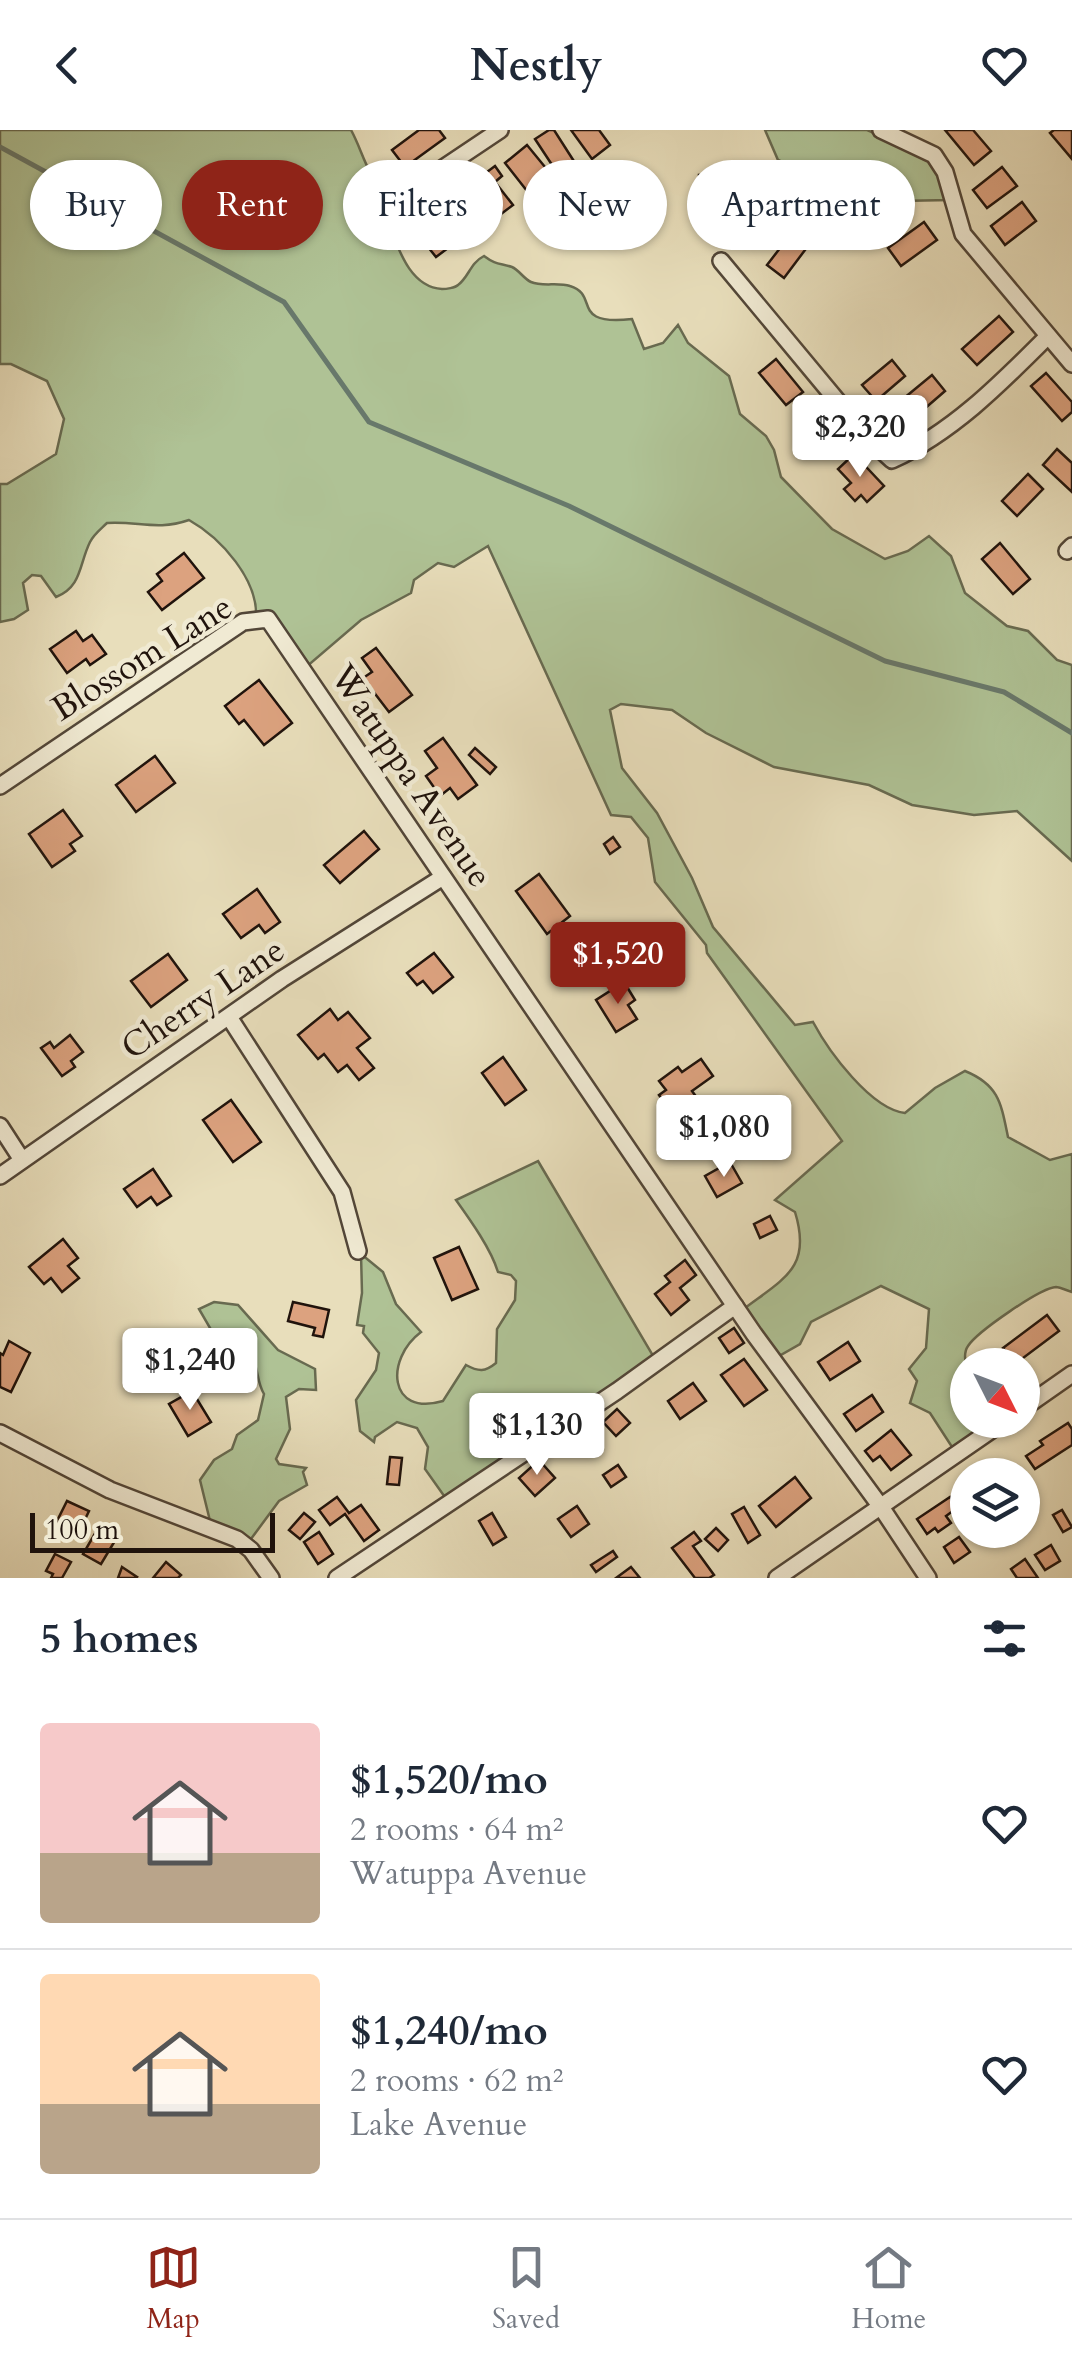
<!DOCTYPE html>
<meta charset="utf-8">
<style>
body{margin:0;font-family:Cardo,serif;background:#f2f2f3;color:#1f2937;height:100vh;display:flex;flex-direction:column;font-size:38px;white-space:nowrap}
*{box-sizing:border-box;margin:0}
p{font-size:32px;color:#747a83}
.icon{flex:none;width:55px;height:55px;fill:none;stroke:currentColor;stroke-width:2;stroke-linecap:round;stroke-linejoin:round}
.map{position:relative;height:1448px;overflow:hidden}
.drawer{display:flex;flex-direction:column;background:#fff;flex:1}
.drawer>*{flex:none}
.hud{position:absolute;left:30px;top:30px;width:1012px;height:90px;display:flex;gap:20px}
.needle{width:65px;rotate:132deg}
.controls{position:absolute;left:950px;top:1218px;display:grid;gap:20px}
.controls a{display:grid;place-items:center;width:90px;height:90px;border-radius:50%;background:#fff;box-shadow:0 2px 8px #0004;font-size:50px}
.scale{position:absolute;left:30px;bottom:25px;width:245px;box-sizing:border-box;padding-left:10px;border:5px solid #20130c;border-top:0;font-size:28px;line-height:35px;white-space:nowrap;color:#20130c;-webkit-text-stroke:8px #f0ead3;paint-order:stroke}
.price{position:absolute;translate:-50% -85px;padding:0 22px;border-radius:10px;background:#fff;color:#222;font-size:32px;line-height:65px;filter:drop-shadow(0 2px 5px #0008)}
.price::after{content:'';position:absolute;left:50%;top:60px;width:30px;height:22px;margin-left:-15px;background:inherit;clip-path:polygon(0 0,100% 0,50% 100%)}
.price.selected{background:#8f2418;color:#fff}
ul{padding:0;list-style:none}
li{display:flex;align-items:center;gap:30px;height:250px;padding:0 40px}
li+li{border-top:2px solid #e0e1e3}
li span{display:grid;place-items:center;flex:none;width:280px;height:200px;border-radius:10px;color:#555}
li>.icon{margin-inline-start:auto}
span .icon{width:120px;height:120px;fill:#fffc;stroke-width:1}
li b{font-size:42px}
h2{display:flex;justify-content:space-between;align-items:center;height:120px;padding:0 40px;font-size:42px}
.chip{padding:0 35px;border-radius:45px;background:#fff;box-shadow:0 2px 8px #0004;font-size:35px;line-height:90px}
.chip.selected{background:#8f2418;color:#fff}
header{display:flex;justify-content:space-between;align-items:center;height:130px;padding:0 40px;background:#fff;font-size:45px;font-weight:600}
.dock{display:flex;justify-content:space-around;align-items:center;height:140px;border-top:2px solid #e0e1e3;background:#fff;font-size:28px;color:#747a83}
.dock a{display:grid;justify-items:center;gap:5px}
.dock .selected{color:#8f2418}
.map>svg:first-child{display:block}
.green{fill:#afc295;stroke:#686a50;stroke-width:2.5}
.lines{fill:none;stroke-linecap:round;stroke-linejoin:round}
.stream{stroke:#68786b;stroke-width:5}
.building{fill:#dca27f;stroke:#20130c;stroke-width:2.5}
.minor-casing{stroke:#524638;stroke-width:20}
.minor{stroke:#f0ead3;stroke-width:15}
.labels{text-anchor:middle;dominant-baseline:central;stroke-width:9;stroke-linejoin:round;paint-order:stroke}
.street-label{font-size:35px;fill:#20130c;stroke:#f0ead3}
</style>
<header><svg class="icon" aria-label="back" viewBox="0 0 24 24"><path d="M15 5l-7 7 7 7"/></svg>Nestly<svg class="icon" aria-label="heart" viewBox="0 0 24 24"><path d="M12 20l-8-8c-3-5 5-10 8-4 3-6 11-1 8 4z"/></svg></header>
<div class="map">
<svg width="1072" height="1448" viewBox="0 0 1072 1448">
<rect width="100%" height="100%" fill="#e8debb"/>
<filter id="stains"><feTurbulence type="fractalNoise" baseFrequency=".002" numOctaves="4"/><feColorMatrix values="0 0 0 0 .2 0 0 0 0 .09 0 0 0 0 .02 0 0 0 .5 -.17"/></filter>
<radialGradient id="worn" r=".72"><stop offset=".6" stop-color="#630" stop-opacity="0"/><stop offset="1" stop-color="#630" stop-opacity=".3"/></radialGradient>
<g class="green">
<path d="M0,0H351C362,20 366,42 382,59H400L383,81C396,109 406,157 442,159C446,159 455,158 458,155C469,147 470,133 484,126C496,135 499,133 512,137C519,140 524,149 531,152C542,157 558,152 570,156C600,165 569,196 632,189L644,219L663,213L678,195L688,213L729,246L740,284L766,306L774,320L781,347L832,399L885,429L908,421L929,406L951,426L965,463L1007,496L1028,501L1057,530L1072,535V731L1017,681L974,685L912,675L869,655L774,637L706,603L672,580L621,574L610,580L622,638L657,683L692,748L713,797L795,895L813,892C829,922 871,979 905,983L935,958L965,941C999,955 1001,973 1008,1007L1050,1030L1072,1024V1162C1068,1161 1060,1157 1056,1157C1040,1158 977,1202 968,1216C963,1223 965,1232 967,1239L968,1290H998L954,1320L930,1283L910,1273L917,1251L909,1239L926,1218L929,1179L881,1156L811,1192L800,1214L772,1230L745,1178C785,1148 812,1137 795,1082L775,1070L842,1011L707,823L706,815L655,752L648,708L631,687L611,685L488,416L454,437L438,433L414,450L411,463L361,490L305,538L269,491L256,489C259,450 221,408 189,390C157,401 139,391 107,393C101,399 94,404 90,412C79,434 82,457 56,467L41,446L32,445L23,453L28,480L14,489L0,492V354H7L56,324L64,289L47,251L11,234H0Z"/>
<polygon points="765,0 867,0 923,23 946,49 950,70 897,71 855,97 826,74 810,45 778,30"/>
<path d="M538,1031L655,1229L447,1370L425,1339L428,1317L417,1298L397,1292L375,1307L374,1312L360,1301L356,1270L376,1240L379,1223L363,1203L364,1196L357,1195L362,1163L361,1124L383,1142L396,1174L421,1202C385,1229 388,1287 443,1271L466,1235C479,1242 485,1242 496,1233L497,1199L515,1170L516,1151L511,1145L498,1142C491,1119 471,1091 456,1070Z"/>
<path d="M214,1172L238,1175L278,1220L315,1239L316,1260L299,1259L286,1267L290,1299L276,1329L279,1334L306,1338L303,1342L307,1355L279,1371L248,1413L211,1395L200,1350L214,1330L232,1319L237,1305L258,1290L264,1264C254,1246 262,1239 245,1218H230L214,1232L203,1227L213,1203L199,1179Z"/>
</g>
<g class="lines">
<polyline class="stream" points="0,17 284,172 369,292 569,376 885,531 1004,562 1072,603"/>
</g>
<g class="building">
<polygon points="419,0 439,0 445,8 405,37 392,20"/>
<polygon points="549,0 554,0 577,36 560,47 535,9"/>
<polygon points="571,0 599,0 610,15 592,29"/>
<polygon points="945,0 973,0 991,21 974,35"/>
<polygon points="1054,0 1072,0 1072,29 1050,3"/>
<polygon points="527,15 554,48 531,66 505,33"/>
<polygon points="495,36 502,46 495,52 513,75 497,87 471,54"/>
<polygon points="1002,37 1017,56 987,78 973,60"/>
<polygon points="741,42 742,64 700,66 699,45"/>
<polygon points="780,58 796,72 768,103 752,90"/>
<polygon points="458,62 488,98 477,107 472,102 466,107 441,76"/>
<polygon points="1022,72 1036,91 1005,115 991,96"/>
<polygon points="428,84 452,115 436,127 412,97"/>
<polygon points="924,92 937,110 901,136 888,118"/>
<polygon points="794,100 811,112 784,148 767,135"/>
<polygon points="999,186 1013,202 977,235 962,219"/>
<polygon points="776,229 803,262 786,275 759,243"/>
<polygon points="892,230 905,246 876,271 862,255"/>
<polygon points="1046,243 1072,272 1072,282 1062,291 1031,256"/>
<polygon points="932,245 945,261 900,300 886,283"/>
<polygon points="810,274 842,304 826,320 795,290"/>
<polygon points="1057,319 1072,333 1072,362 1043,335"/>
<polygon points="854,324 884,356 867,372 861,365 855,371 844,359 851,353 838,339"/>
<polygon points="1028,344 1043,359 1017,386 1002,371"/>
<polygon points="1000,413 1030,449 1013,464 982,429"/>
<polygon points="184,423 204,448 162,480 148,462 162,451 157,444"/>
<polygon points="76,501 83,511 92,505 106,524 90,535 86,529 67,543 50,519"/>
<polygon points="376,518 412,565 389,582 363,548 372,542 362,528"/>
<polygon points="259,550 292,593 264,615 244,590 239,594 225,576"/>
<polygon points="443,608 477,655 458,669 450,658 440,666 426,646 437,638 425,621"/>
<polygon points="475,618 496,637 490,644 469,625"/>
<polygon points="155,626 175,653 136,682 116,655"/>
<polygon points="63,680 82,706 70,714 75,721 52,737 29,704"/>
<polygon points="364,701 379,719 340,753 324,735"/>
<polygon points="613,707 620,717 610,724 604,714"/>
<polygon points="539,744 570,786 547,804 516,761"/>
<polygon points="257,759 280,792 265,803 259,795 241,808 223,784"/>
<polygon points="434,823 453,847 433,863 423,851 417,855 407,843"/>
<polygon points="168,824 187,850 151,877 131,851"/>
<polygon points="624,852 635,870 628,875 637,889 616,902 596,870"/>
<polygon points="330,879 338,890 348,882 370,908 357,918 374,938 359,950 347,935 338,942 324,924 318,929 298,905"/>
<polygon points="70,905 83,922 71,931 75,937 62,946 41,918 50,912 54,918"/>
<polygon points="503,927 526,960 505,975 482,943"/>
<polygon points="701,929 713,946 692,961 708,983 684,1000 659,965 666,960 659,951 678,937 682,942"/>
<polygon points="231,970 261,1012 233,1032 203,990"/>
<polygon points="730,1032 742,1053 717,1067 705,1046"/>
<polygon points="153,1039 171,1066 157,1075 151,1067 137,1077 124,1059"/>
<polygon points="770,1086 777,1100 760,1108 754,1094"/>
<polygon points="63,1109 78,1128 68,1136 79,1148 62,1162 51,1148 44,1154 29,1137"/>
<polygon points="459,1117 478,1159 452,1170 434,1128"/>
<polygon points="685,1130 696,1145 680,1158 689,1170 671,1185 655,1164 670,1152 665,1146"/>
<polygon points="293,1172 329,1180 323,1207 313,1205 315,1198 288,1191"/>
<polygon points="1047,1185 1059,1201 1015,1234 1003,1218"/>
<polygon points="734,1198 744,1213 729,1223 719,1208"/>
<polygon points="9,1211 30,1223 11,1262 0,1257 0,1223 3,1225"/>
<polygon points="848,1212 860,1231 830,1250 818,1232"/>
<polygon points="744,1229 767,1260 744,1276 721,1245"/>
<polygon points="693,1253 706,1271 680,1289 668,1271"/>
<polygon points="192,1261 211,1292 188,1306 169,1274"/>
<polygon points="872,1265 883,1282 856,1301 844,1284"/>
<polygon points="617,1279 630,1293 616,1306 603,1292"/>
<polygon points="1068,1293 1072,1299 1072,1315 1035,1339 1026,1326 1043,1315 1040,1311"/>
<polygon points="891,1300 911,1325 891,1340 880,1326 873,1331 865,1321"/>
<polygon points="390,1327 402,1328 399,1355 387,1354"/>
<polygon points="539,1330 555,1348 535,1366 519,1348"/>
<polygon points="618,1335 626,1347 611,1357 603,1345"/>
<polygon points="795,1347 811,1368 776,1397 759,1376"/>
<polygon points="337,1367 349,1383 361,1375 379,1400 364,1411 345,1384 330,1395 319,1380"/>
<polygon points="950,1367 957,1378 946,1386 951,1393 938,1402 935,1398 927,1404 917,1389"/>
<polygon points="67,1371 89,1381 77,1406 63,1400 65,1395 57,1391"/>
<polygon points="577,1376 589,1394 571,1407 558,1389"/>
<polygon points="744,1377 760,1405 748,1413 732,1384"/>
<polygon points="1062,1380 1072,1397 1063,1402 1053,1385"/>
<polygon points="304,1383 315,1392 300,1409 289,1400"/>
<polygon points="492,1383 506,1407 493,1415 479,1391"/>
<polygon points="107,1398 116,1409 101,1434 83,1424 97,1400 104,1404"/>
<polygon points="716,1398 728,1410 718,1421 705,1409"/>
<polygon points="319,1402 333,1424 318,1434 304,1412"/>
<polygon points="694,1402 701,1411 693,1416 714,1445 709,1448 695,1448 672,1418"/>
<polygon points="959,1407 970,1422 954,1433 944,1417"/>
<polygon points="1051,1415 1060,1431 1045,1440 1035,1425"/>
<polygon points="613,1421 617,1427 596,1442 591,1435"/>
<polygon points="55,1424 71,1432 62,1448 51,1448 53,1444 46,1441"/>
<polygon points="1025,1429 1038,1448 1017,1448 1011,1439"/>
<polygon points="166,1432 181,1445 178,1448 153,1448"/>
<polygon points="122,1437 137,1447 136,1448 118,1448"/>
<polygon points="631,1437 640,1448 616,1448"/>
</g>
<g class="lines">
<defs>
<g id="minor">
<polyline points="881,0 934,25 945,42 963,104 1072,234"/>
<polyline points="400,67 500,0"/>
<path d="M721,131L869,309L892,330C953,302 1001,253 1048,206"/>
<polyline points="1067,421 1072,416"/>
<polyline points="0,656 243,492 268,489 754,1204 881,1377 928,1448"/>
<polyline points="229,887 342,1062 358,1121"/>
<polyline points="0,996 22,1030"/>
<polyline points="0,1046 282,849 443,747"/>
<polyline points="1022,1279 1072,1244"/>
<polyline points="0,1303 110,1360 237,1409 251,1420 271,1448"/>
<polyline points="337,1448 617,1261 735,1176"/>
<polyline points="777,1448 1006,1290"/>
</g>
</defs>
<use href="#minor" class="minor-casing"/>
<use href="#minor" class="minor"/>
</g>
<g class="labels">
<g class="street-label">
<text transform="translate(142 528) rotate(-32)">Blossom Lane</text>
<text transform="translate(411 646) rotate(56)">Watuppa Avenue</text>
<text transform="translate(203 869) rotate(-34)">Cherry Lane</text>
</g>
</g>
<rect width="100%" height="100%" filter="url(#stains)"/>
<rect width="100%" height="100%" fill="url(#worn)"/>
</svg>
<div class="controls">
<a><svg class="needle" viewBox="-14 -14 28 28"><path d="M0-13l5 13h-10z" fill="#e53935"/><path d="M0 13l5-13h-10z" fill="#747a83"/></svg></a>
<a><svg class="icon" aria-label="layers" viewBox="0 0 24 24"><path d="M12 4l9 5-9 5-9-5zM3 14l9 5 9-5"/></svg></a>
</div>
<div class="scale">100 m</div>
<b class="price" style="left:860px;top:350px">$2,320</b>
<b class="price selected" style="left:618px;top:877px">$1,520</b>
<b class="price" style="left:724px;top:1050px">$1,080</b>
<b class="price" style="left:190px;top:1283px">$1,240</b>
<b class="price" style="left:537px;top:1348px">$1,130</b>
<div class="hud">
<a class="chip">Buy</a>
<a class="chip selected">Rent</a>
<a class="chip">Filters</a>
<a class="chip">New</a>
<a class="chip">Apartment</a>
</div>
</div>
<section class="drawer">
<h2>5 homes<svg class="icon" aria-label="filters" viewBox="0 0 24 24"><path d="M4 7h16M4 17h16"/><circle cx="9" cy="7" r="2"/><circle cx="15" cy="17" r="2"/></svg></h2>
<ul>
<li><span style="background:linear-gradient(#f6c9c9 65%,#b9a48a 0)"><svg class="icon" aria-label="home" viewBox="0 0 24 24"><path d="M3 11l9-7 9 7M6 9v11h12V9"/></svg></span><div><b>$1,520/mo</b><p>2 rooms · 64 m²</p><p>Watuppa Avenue</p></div><svg class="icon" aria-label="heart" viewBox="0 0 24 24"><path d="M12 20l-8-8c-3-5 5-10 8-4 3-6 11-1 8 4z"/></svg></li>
<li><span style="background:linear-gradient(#ffd9b3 65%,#b9a48a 0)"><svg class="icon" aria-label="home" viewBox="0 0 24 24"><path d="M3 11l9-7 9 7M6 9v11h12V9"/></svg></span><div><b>$1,240/mo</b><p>2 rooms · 62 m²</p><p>Lake Avenue</p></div><svg class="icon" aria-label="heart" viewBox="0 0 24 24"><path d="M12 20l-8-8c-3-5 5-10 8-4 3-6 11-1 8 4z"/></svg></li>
</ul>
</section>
<nav class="dock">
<a class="selected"><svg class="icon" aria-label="map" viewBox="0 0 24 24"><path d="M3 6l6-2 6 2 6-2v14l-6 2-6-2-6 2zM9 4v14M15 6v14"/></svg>Map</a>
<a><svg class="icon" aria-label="saved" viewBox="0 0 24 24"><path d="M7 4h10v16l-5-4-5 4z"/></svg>Saved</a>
<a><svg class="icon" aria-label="home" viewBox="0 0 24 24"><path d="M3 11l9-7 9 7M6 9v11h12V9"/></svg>Home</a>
</nav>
